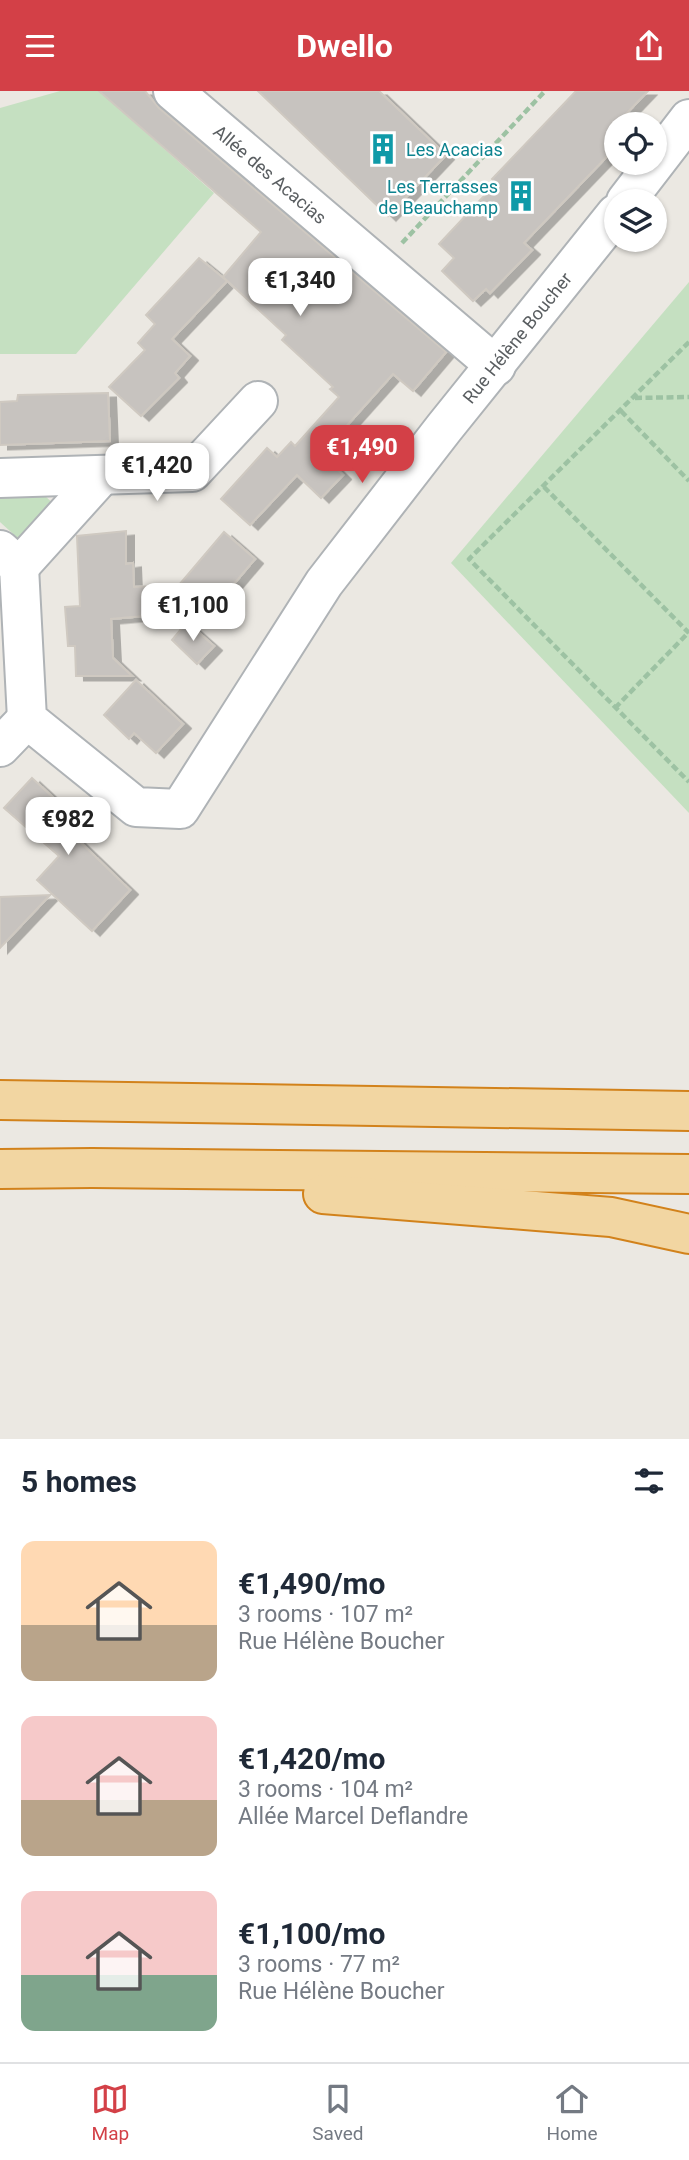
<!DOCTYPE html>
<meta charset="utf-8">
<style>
body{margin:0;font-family:Roboto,sans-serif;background:#f6f6f7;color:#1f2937;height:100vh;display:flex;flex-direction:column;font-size:26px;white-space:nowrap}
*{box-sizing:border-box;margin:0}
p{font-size:23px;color:#747a83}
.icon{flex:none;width:38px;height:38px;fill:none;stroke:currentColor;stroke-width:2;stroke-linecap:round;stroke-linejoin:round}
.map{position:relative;height:1348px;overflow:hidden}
.details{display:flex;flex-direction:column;background:#fff;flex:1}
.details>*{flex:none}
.buttons{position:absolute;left:604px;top:21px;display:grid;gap:14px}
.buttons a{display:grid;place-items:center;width:63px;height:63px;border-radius:50%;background:#fff;box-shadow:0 2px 5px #0004;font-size:35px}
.price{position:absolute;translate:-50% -60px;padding:0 16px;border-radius:14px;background:#fff;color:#222;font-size:23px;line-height:46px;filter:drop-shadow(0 2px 4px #0008)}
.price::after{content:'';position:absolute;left:50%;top:42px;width:21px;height:16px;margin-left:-10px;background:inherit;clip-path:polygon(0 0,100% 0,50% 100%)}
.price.on{background:#d34047;color:#fff}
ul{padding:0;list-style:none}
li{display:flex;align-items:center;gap:21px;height:175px;padding:0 21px}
li span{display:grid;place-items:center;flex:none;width:196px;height:140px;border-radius:14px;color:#555}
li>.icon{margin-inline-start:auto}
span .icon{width:84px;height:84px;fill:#fffc;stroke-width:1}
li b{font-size:30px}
h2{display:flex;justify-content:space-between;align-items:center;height:84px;padding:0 21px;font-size:30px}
header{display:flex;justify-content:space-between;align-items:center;height:91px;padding:0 21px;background:#d34047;color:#fff;font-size:32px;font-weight:700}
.dock{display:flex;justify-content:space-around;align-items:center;height:98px;border-top:2px solid #e0e1e3;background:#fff;font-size:19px;color:#747a83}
.dock a{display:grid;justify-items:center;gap:4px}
.dock .on{color:#d34047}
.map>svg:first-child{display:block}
.green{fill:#c5e0c1}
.building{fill:#c7c3bf;stroke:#cfc9c1;stroke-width:2;filter:url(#shadow)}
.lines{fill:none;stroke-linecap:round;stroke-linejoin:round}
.minor-casing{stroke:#afb3b6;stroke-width:42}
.trunk-casing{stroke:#d2821b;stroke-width:42}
.path{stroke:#9dc2a3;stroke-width:4.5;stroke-dasharray:7 3.5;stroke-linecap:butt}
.minor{stroke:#fff;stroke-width:38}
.trunk{stroke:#f2d6a2;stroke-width:38}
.labels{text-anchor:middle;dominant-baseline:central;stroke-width:5;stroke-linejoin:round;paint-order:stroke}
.culture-label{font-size:18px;fill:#0d838f;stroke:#fff;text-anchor:start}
.street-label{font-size:18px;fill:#5a5e61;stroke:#fff}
</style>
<header><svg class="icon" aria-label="menu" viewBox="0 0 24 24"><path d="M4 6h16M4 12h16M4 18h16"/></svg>Dwello<svg class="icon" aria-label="share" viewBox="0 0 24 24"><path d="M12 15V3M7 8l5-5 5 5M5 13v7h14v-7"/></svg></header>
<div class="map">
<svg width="689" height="1348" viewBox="0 0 689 1348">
<defs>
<filter id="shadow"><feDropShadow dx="8" dy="4.5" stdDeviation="0" flood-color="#0004"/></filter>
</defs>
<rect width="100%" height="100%" fill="#ebe8e2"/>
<g class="green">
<polygon points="60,0 99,0 214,102 76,263 0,263 0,17"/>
<polygon points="689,191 689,722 451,472"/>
<polygon points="35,396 56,415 22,451 0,431 0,399"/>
</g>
<g class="building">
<polygon points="99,0 145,0 159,17 446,261 413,300 393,283 342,340 355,352 334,375 343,384 321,407 297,384 250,434 221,408 267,357 277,366 291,351 295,355 339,306 330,298 333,296 282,249 286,244 223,186 261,141"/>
<polygon points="258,0 379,0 446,64 388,125"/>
<polygon points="576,0 648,0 626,23 632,29 628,33 616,33 616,56 524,152 532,159 490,202 486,198 473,210 442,180 454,167 439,153 485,104 495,91 492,88"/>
<polygon points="199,167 227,190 172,248 190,265 175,282 179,287 141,325 109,296 145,259 138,252 155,233 146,224"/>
<polygon points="108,302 110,350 0,354 0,311 17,310 18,304"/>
<polygon points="126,440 126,473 133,472 134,496 179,494 224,441 255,468 212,519 111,528 113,567 132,585 76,585 75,555 68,555 65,516 80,515 77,445"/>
<polygon points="187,531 214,555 197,573 172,549"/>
<polygon points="136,589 183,633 156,662 134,642 129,648 104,624"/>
<polygon points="32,687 86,737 76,747 130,799 92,840 37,789 59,765 4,717"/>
<polygon points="50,804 0,857 0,806"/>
</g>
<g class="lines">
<defs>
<g id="minor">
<path id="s1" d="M173,0L496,275"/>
<polyline points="626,110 689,28"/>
<polyline points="0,387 192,381 258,310"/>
<path id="s2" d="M0,459L19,476L27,628L136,716L180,718L324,492L444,337L616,123"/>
<polyline points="19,476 102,384"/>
<polyline points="0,656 27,628"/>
</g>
<g id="trunk">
<polyline points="0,1009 689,1020"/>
<polyline points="0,1078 92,1077 689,1083"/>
<polyline points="323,1103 611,1126 689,1143"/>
</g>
</defs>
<use href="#minor" class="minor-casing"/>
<use href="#trunk" class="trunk-casing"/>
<g class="path">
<polyline points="402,152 545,0"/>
<polyline points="689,251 469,468 689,691"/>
<polyline points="635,307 689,306"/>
<polyline points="621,320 689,390"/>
<polyline points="544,396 689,542"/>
<polyline points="615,617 689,541"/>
</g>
<use href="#minor" class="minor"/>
<use href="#trunk" class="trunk"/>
</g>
<defs>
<symbol id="building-bare" viewBox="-9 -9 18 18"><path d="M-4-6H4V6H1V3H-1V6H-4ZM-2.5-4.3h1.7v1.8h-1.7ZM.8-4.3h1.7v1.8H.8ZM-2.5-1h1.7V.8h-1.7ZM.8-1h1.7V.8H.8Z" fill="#0f9aa8" stroke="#fff" stroke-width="2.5" paint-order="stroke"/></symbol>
</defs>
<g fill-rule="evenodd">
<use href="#building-bare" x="361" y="36" width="44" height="44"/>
<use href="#building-bare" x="499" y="83" width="44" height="44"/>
</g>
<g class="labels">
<g class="culture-label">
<text x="406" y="58">Les Acacias</text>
<text x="498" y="95" text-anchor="end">Les Terrasses<tspan x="498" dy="21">de Beauchamp</tspan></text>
</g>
<g class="street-label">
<text stroke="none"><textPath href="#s1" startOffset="128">Allée des Acacias</textPath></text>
<text stroke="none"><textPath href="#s2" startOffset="942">Rue Hélène Boucher</textPath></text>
</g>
</g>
</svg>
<div class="buttons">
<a><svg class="icon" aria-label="locate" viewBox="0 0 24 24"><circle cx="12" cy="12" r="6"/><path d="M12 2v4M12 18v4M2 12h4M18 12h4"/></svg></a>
<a><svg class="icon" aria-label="layers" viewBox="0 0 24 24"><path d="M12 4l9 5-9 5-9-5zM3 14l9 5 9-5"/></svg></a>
</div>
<b class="price" style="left:300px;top:227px">€1,340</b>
<b class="price on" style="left:362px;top:394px">€1,490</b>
<b class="price" style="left:157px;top:412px">€1,420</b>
<b class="price" style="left:193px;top:552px">€1,100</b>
<b class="price" style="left:68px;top:766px">€982</b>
</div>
<section class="details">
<h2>5 homes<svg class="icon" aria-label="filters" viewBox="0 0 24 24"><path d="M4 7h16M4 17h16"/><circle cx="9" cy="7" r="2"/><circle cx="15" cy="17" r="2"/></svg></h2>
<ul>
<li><span style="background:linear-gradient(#ffd9b3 60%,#b9a48a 0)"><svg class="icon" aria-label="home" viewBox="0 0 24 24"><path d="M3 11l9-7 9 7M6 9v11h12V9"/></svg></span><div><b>€1,490/mo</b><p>3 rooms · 107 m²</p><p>Rue Hélène Boucher</p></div></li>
<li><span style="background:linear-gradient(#f6c9c9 60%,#b9a48a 0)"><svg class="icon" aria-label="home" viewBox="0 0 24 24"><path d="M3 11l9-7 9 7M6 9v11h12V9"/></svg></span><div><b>€1,420/mo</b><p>3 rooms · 104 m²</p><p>Allée Marcel Deflandre</p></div></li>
<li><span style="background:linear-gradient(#f6c9c9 60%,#7fa58c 0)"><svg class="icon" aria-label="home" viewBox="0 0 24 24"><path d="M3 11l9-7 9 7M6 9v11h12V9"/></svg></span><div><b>€1,100/mo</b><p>3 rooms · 77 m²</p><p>Rue Hélène Boucher</p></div></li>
</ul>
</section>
<nav class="dock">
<a class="on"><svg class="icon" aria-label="map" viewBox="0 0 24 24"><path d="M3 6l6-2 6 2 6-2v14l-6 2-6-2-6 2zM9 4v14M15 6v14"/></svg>Map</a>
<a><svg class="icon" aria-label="saved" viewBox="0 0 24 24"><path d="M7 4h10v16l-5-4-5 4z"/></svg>Saved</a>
<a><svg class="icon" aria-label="home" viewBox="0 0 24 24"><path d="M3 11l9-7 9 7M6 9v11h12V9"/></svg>Home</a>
</nav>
